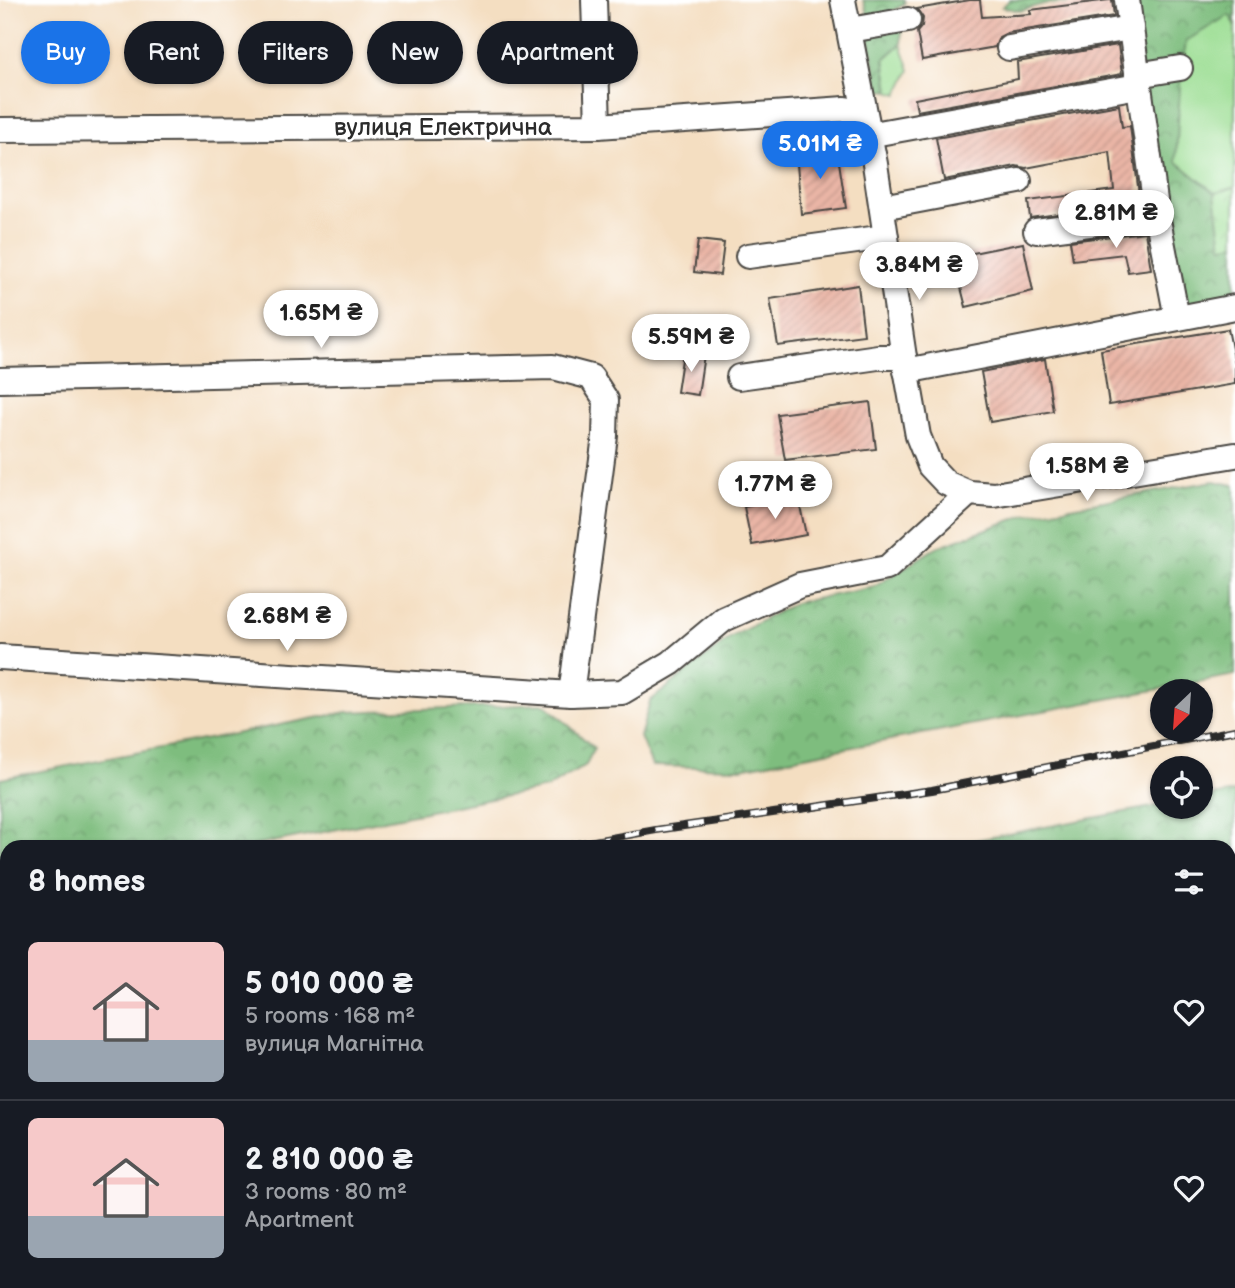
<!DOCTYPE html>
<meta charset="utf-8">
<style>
body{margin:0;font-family:"Balsamiq Sans",sans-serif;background:#242831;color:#f1f3f6;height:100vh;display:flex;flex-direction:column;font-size:26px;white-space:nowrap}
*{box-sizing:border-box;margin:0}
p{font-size:23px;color:#9ea1a6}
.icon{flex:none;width:38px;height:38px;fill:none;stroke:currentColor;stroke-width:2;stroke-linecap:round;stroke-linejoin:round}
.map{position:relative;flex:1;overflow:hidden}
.drawer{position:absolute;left:0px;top:840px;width:1236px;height:448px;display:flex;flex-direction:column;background:#171b24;border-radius:21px 21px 0 0;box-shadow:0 2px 5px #0004}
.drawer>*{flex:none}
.top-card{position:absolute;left:21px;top:21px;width:700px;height:63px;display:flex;gap:14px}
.needle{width:46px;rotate:205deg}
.controls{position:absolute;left:1150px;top:679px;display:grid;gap:14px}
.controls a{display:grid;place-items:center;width:63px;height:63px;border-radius:50%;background:#171b24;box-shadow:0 2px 5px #0004;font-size:35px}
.price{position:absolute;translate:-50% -60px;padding:0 16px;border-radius:24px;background:#fff;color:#222;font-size:23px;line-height:46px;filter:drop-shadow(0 2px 4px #0008)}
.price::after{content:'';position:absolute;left:50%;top:42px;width:21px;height:16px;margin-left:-10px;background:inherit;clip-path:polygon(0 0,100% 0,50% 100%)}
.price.on{background:#1a73e8;color:#fff}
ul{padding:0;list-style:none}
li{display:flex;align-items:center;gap:21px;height:175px;padding:0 28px}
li+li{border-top:2px solid #363941}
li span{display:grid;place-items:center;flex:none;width:196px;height:140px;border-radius:10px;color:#555}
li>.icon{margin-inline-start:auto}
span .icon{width:84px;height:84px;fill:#fffc;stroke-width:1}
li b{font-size:30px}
h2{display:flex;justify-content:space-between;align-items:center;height:84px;padding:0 28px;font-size:30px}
.tag{padding:0 24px;border-radius:32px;background:#171b24;box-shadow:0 2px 5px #0004;font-size:24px;line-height:63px}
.tag.on{background:#1a73e8;color:#fff}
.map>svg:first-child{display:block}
.grass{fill:#9dde94;stroke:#648460;stroke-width:2}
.forest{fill:url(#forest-crowns);stroke:#547454;stroke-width:2}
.park{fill:url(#park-crowns);stroke:#648460;stroke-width:2}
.building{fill:url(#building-hatch)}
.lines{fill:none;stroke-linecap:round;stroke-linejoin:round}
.minor-casing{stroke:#494642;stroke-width:28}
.minor{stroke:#fff;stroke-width:24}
.rail-casing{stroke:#2b2b2b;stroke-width:8}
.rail{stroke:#fff;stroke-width:5;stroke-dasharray:16;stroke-linecap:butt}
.labels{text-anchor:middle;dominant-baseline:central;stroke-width:5;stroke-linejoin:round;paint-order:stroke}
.street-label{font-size:24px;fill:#2b2b2b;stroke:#fff}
</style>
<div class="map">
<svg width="1235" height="1288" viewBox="0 0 1235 1288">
<defs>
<pattern id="forest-crowns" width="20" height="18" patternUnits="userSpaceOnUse" patternTransform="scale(1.75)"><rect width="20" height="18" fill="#7ebd7e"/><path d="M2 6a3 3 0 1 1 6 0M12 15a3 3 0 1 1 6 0" fill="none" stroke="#679a67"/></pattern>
<pattern id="park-crowns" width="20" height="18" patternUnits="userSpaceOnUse" patternTransform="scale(1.75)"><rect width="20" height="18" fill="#9dde94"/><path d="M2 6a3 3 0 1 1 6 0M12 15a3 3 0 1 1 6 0" fill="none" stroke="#87bf80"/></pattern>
<pattern id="building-hatch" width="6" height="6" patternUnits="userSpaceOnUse" patternTransform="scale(1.75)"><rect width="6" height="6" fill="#eab5a6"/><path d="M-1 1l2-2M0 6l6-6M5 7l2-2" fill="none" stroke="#c99c8f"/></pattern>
</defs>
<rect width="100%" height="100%" fill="#fff"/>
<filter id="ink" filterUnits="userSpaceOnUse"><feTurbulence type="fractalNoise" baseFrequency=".0143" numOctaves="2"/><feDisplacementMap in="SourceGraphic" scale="14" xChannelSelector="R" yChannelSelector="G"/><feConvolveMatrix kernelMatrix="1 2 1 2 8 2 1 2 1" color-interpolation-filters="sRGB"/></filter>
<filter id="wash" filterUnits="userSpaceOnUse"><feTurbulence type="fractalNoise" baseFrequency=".00686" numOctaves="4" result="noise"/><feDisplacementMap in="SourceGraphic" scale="28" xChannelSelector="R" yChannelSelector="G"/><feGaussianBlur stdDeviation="1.57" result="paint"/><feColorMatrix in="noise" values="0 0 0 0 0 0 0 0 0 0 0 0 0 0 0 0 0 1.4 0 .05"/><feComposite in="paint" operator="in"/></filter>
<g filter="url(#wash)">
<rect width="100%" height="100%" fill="#f4dec1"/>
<g class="grass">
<polygon points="1126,0 1235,0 1235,307 1177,318"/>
<polygon points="901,44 910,70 898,94 889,91 884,59"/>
</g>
<g class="forest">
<polygon points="863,0 904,0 905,4 870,23"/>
<polygon points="1010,0 1069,0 1067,3 1044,4 1019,11 1002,7"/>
<polygon points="1126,0 1235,0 1235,24 1229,15 1186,41 1180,85 1176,161 1215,193 1222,246 1235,244 1235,300 1185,310"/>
<polygon points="902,27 901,44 884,59 889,91 879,90 869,37"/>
<polygon points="1214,481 1235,485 1235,675 741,768 652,766 640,737 650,701 731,637 795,603 874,587 937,547 1026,515"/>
<polygon points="545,704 594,748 586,765 547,788 247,847 7,847 7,894 0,895 0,779 347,712"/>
<polygon points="1235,792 1235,1288 0,1288 0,1023 7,1022 7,1281 1228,1281 1228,847 939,847 1162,805 1200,807 1201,798"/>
</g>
<polygon class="park" points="1235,187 1235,244 1222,246 1215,193"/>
<g id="blocks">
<g class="building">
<polygon points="970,0 980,0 982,17 1031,14 1030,10 1109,0 1112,0 1114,16 1007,33 999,37 995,47 922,60 917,32 922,26 923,18 917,9"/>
<polygon points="1118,45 1122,74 917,111 915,99 1018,79 1017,62"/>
<polygon points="1119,105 1122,127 1130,126 1140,202 1030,218 1028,201 1114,190 1110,152 1026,168 1016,166 944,180 936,138"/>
<polygon points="837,149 846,208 801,214 796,151"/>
<polygon points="1145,232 1151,269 1128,272 1124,254 1073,260 1070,241"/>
<polygon points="698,240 724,243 720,275 694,272"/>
<polygon points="1023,243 1033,291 966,307 953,257"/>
<polygon points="858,285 864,335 778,346 770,299"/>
<polygon points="1228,329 1235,363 1235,384 1109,405 1101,350"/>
<polygon points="683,353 704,355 698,395 677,392"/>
<polygon points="1045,359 1053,411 990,422 981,372"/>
<polygon points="870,402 876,449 785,460 777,414"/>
<polygon points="798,496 806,535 752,545 744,507"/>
</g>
</g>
</g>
<g filter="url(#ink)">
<use href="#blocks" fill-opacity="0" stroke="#494642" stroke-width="2"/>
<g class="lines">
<defs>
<g id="minor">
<polyline points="594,0 598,126"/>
<polyline points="843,0 875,164 904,357 918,436 930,466 946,483 969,493 994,495 1235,455"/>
<polyline points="1127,0 1157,215 1177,318"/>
<polyline points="850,30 908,20"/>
<polyline points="1009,48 1131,28"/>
<polyline points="1137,75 1180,68"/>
<polyline points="0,130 598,126 845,109 864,115 868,135"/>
<polyline points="868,135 1138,86"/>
<polyline points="882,207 1019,181"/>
<polyline points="1036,231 1157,215"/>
<polyline points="748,256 886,237"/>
<polyline points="739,377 878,357 904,357 906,371 1235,307"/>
<polyline points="0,380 553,367 591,377 606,400 605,436 571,694"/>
<polyline points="0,657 571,694 622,692 671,663 724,619 800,585 887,568 969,493"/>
</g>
</defs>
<use href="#minor" class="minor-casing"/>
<use href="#minor" class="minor"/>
<defs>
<g id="rail">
<polyline points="561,847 656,830 932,790 1235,730"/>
<polyline points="0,948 7,946"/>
</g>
</defs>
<use href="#rail" class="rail-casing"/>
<use href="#rail" class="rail"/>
</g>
</g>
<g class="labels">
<g class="street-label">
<text x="443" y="127">вулиця Електрична</text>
</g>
</g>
</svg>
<div class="controls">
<a><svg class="needle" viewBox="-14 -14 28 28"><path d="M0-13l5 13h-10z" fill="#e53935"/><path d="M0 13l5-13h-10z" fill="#9ea1a6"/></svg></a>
<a><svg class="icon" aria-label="locate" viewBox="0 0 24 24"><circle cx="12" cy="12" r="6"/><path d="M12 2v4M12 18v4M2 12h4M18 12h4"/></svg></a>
</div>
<b class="price on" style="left:820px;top:181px">5.01M ₴</b>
<b class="price" style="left:1116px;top:250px">2.81M ₴</b>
<b class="price" style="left:919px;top:302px">3.84M ₴</b>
<b class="price" style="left:321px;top:350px">1.65M ₴</b>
<b class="price" style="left:691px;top:374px">5.59M ₴</b>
<b class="price" style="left:1087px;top:503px">1.58M ₴</b>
<b class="price" style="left:775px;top:521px">1.77M ₴</b>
<b class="price" style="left:287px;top:653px">2.68M ₴</b>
<div class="top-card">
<a class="tag on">Buy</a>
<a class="tag">Rent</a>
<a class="tag">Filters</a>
<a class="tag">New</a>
<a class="tag">Apartment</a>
</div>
<section class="drawer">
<h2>8 homes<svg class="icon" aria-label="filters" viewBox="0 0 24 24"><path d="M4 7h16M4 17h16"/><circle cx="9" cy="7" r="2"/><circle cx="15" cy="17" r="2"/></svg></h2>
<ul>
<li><span style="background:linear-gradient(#f6c9c9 70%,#9aa5b1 0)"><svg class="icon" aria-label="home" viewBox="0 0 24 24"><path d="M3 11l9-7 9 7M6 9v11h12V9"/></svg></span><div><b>5 010 000 ₴</b><p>5 rooms · 168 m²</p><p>вулиця Магнітна</p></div><svg class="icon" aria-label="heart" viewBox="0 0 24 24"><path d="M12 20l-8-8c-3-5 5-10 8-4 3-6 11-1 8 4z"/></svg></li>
<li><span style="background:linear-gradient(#f6c9c9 70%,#9aa5b1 0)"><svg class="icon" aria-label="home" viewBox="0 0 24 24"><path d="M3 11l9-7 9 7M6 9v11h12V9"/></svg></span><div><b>2 810 000 ₴</b><p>3 rooms · 80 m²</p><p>Apartment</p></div><svg class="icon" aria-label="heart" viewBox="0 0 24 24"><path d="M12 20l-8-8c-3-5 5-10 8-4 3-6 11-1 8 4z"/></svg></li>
</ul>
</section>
</div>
